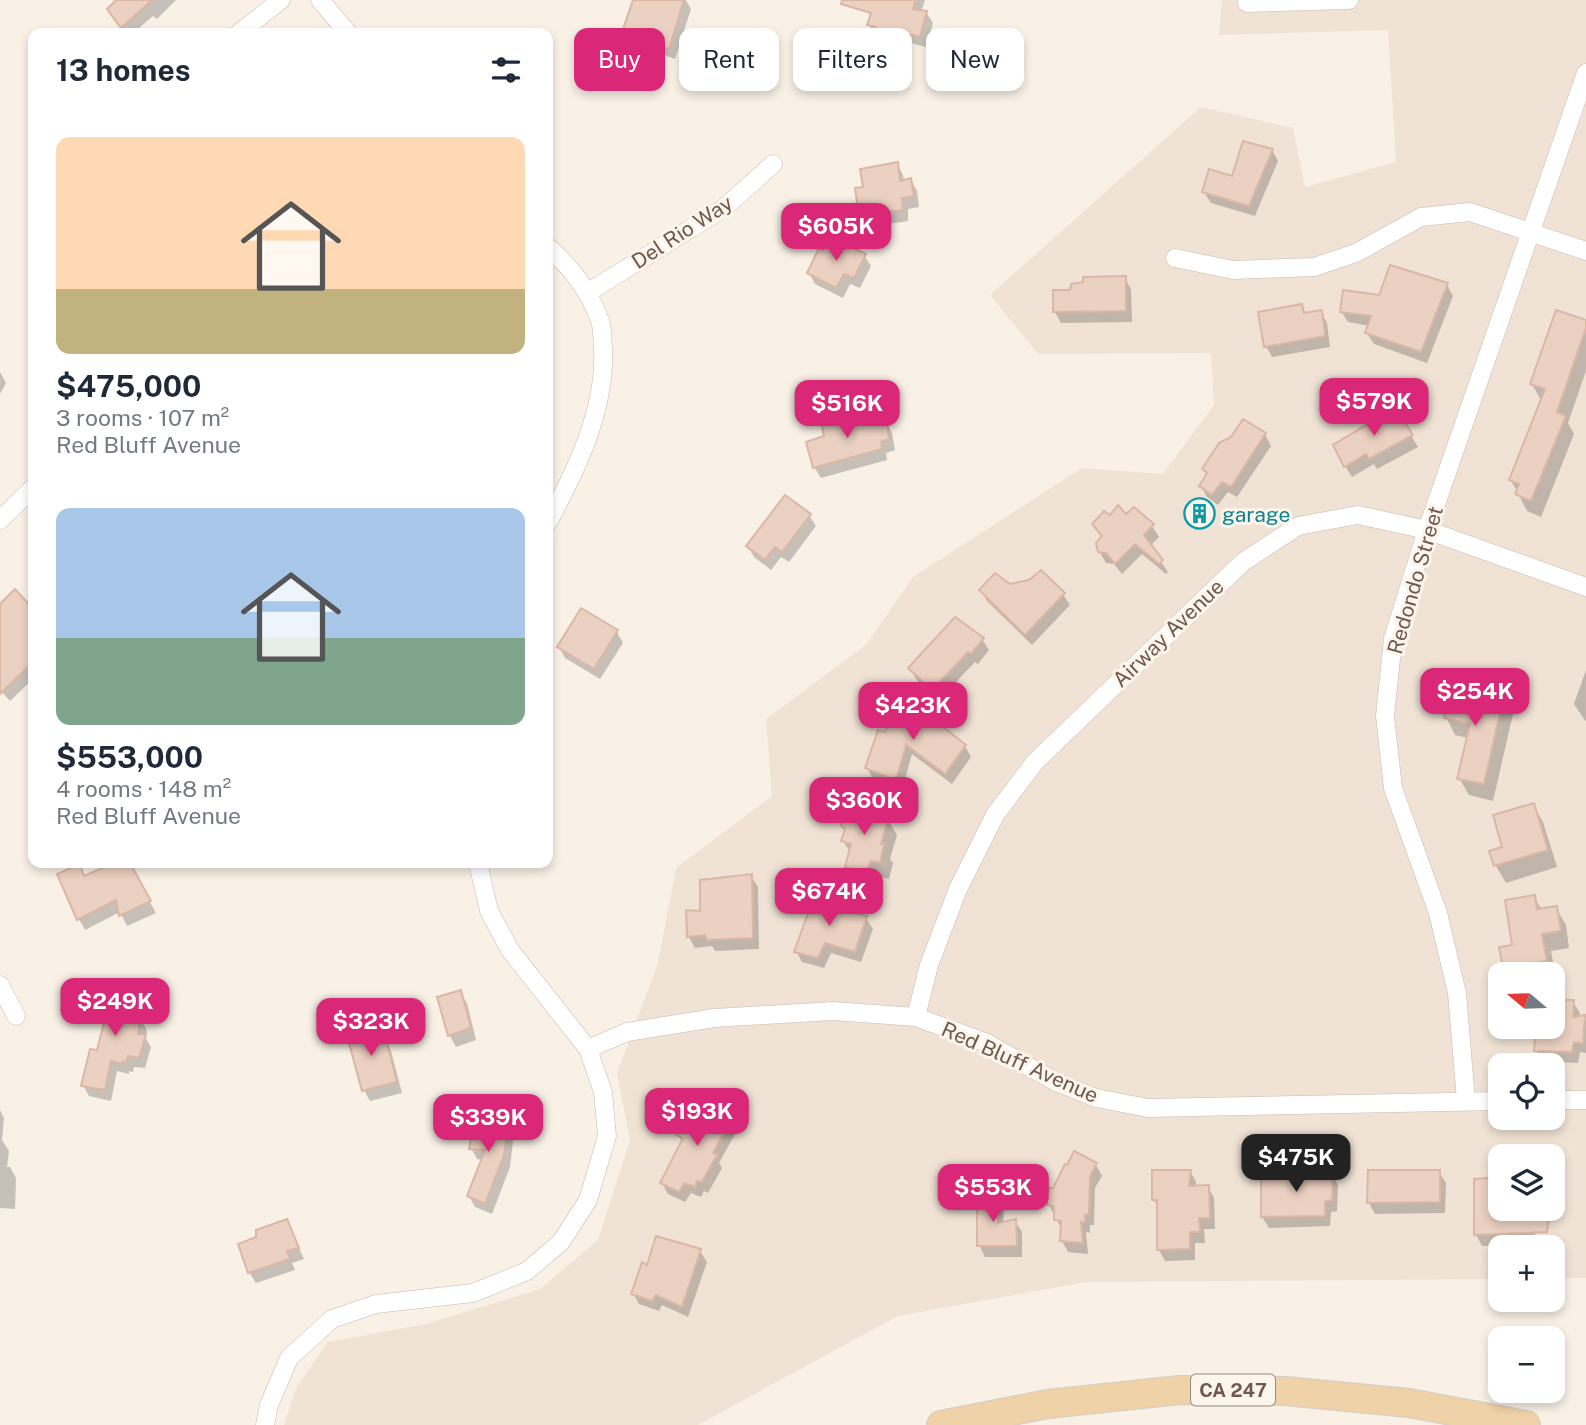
<!DOCTYPE html>
<meta charset="utf-8">
<style>
body{margin:0;font-family:"Public Sans",sans-serif;background:#f6f6f7;color:#1f2937;height:100vh;display:flex;flex-direction:column;font-size:26px;white-space:nowrap}
*{box-sizing:border-box;margin:0}
p{font-size:23px;color:#747a83}
.icon{flex:none;width:38px;height:38px;fill:none;stroke:currentColor;stroke-width:2;stroke-linecap:round;stroke-linejoin:round}
.map{position:relative;flex:1;overflow:hidden}
.panel{position:absolute;left:28px;top:28px;width:525px;height:840px;display:flex;flex-direction:column;background:#fff;border-radius:14px;box-shadow:0 4px 10px #0003}
.panel>*{flex:none}
.hud{position:absolute;left:574px;top:28px;width:665px;height:63px;display:flex;gap:14px}
.needle{width:46px;rotate:289deg}
.tools{position:absolute;left:1488px;top:962px;display:grid;gap:14px}
.tools a{display:grid;place-items:center;width:77px;height:77px;border-radius:14px;background:#fff;box-shadow:0 4px 10px #0003;font-size:35px}
.price{position:absolute;translate:-50% -60px;padding:0 16px;border-radius:14px;background:#db2777;color:#fff;font-size:23px;line-height:46px;filter:drop-shadow(0 2px 4px #0008)}
.price::after{content:'';position:absolute;left:50%;top:42px;width:21px;height:16px;margin-left:-10px;background:inherit;clip-path:polygon(0 0,100% 0,50% 100%)}
.price.current{background:#222;color:#fff}
ul{padding:0;list-style:none}
li{display:grid;align-content:center;gap:14px;height:371px;padding:0 28px}
li span{display:grid;place-items:center;height:217px;border-radius:14px;color:#555}
li>.icon{margin-inline-start:auto}
span .icon{width:126px;height:126px;fill:#fffc;stroke-width:1}
li b{font-size:30px}
h2{display:flex;justify-content:space-between;align-items:center;height:84px;padding:0 28px;font-size:30px}
.tag{padding:0 24px;border-radius:14px;background:#fff;box-shadow:0 4px 10px #0003;font-size:24px;line-height:63px}
.tag.current{background:#db2777;color:#fff}
.map>svg:first-child{display:block}
.residential{fill:#f0e3d5;fill-rule:evenodd}
.shadow{fill:#0003}
.building{fill:#ebd1c1;stroke:#dbb7a4;stroke-width:2}
.lines{fill:none;stroke-linecap:round;stroke-linejoin:round}
.street-casing{stroke:#c9b9ae;stroke-width:19}
.primary-casing{stroke:#d4cdca;stroke-width:30}
.street{stroke:#fff;stroke-width:18}
.primary{stroke:#efd2a7;stroke-width:28}
.labels{text-anchor:middle;dominant-baseline:central;stroke-width:6;stroke-linejoin:round;paint-order:stroke}
.shield{fill:#fcf5ec;stroke:#99887d;stroke-width:2}
.shield-label{font-size:19px;font-weight:bold;fill:#6f594e}
.street-label{font-size:21px;fill:#6f594e;stroke:#fcf5ec}
.culture-label{font-size:21px;fill:#0d838f;stroke:#fcf5ec;text-anchor:start}
</style>
<div class="map">
<svg width="1586" height="1425" viewBox="0 0 1586 1425">
<rect width="100%" height="100%" fill="#f9f1e6"/>
<path class="residential" d="M1222,0H1586V1278H1552V1248H1500V1279L1086,1282L898,1316L698,1425H284L296,1388L328,1342L426,1324L540,1289L598,1240L630,1140L617,1073L658,963L676,868L772,796L766,719L866,645L913,577L1082,468L1163,474L1214,405L1211,353L1038,354L990,295L1201,107L1293,128L1305,187L1396,162L1388,30L1219,35ZM1500,975H1552V1027H1500ZM1500,1066H1552V1118H1500ZM1500,1157H1552V1209H1500Z"/>
<g class="shadow">
<polygon points="119,0 176,0 157,19 153,16 133,33 125,33 116,20"/>
<polygon points="635,0 686,0 691,9 675,59 630,43 624,32"/>
<polygon points="871,0 925,0 921,12 926,12 933,23 926,47 907,42 899,63 879,59 872,48 875,36 869,25 871,17 868,11"/>
<polygon points="1272,150 1278,161 1255,216 1211,203 1204,192 1233,178"/>
<polygon points="897,164 903,175 904,181 911,180 917,191 919,207 908,209 908,221 867,227 861,216 865,188"/>
<polygon points="864,255 871,266 860,288 850,284 843,298 815,284 809,273"/>
<polygon points="1125,278 1131,289 1132,322 1061,323 1055,312 1072,292"/>
<polygon points="1447,285 1453,296 1427,363 1374,344 1367,333 1370,326 1348,322 1341,311 1380,297"/>
<polygon points="1301,306 1306,315 1321,312 1327,323 1330,347 1272,357 1266,346"/>
<polygon points="1586,322 1586,371 1568,423 1574,434 1541,517 1527,511 1511,480 1542,402 1532,384"/>
<polygon points="0,372 6,383 0,394"/>
<polygon points="1395,409 1418,447 1377,469 1374,464 1352,477 1345,466"/>
<polygon points="844,422 877,425 886,422 892,433 895,450 886,453 887,460 821,478 814,467 826,437"/>
<polygon points="1265,434 1271,446 1237,497 1228,492 1218,505 1207,497 1201,486 1207,475 1204,469"/>
<polygon points="809,515 816,526 789,562 781,557 771,570 754,557 748,546"/>
<polygon points="1110,517 1126,517 1152,526 1159,537 1150,546 1168,572 1166,574 1142,554 1122,574 1114,564 1106,563 1099,551 1102,538 1094,524"/>
<polygon points="1010,586 1063,594 1070,605 1032,645 987,601 981,590"/>
<polygon points="15,591 33,612 33,679 10,701 0,690 0,606"/>
<polygon points="617,632 623,643 600,679 565,658 559,647"/>
<polygon points="982,639 989,650 978,664 975,662 939,700 916,679 910,668"/>
<polygon points="1586,670 1586,722 1574,704"/>
<polygon points="1503,697 1513,714 1493,801 1469,795 1459,778 1468,738 1455,735 1446,717"/>
<polygon points="879,732 965,746 971,757 952,784 912,754 902,790 873,779 867,768"/>
<polygon points="1533,805 1543,822 1557,867 1506,883 1496,866 1492,852 1504,848"/>
<polygon points="887,818 897,835 890,859 893,863 889,879 881,877 876,889 857,884 847,867 851,853 843,841 846,832 843,826"/>
<polygon points="119,863 128,863 156,913 127,926 120,912 85,930 79,919 79,866 86,877"/>
<polygon points="751,876 758,887 759,949 715,951 712,946 695,948 689,937 702,913"/>
<polygon points="816,896 834,901 840,910 866,918 873,929 861,962 831,953 824,968 802,962 796,951"/>
<polygon points="1534,897 1542,910 1556,908 1566,925 1569,948 1551,951 1556,978 1552,979 1552,975 1508,975 1504,968 1501,948 1514,946"/>
<polygon points="129,990 132,995 136,995 142,1006 140,1018 147,1030 145,1037 151,1047 145,1068 134,1067 133,1072 129,1071 129,1074 117,1071 111,1101 89,1096 83,1085 98,1052 108,1014 105,1010"/>
<polygon points="460,992 467,1003 476,1040 456,1047 450,1036 440,998"/>
<polygon points="1573,1002 1580,1013 1579,1018 1584,1017 1586,1021 1586,1053 1580,1052 1578,1063 1542,1061 1536,1050 1537,1037 1532,1037 1527,1027 1552,1027"/>
<polygon points="375,1026 381,1037 381,1043 385,1041 391,1051 402,1093 370,1101 364,1090"/>
<polygon points="0,1110 4,1118 2,1140 9,1151 7,1167 10,1167 16,1178 15,1209 0,1208"/>
<polygon points="733,1114 740,1125 719,1163 722,1168 708,1193 704,1191 701,1197 691,1193 685,1202 668,1194 662,1183 683,1143 678,1135 705,1122"/>
<polygon points="508,1122 514,1133 510,1167 492,1214 475,1207 469,1196 483,1160 477,1159 471,1148"/>
<polygon points="1096,1165 1102,1176 1095,1188 1094,1225 1090,1225 1090,1233 1086,1232 1088,1254 1068,1252 1062,1241 1062,1230 1049,1205 1054,1190"/>
<polygon points="1190,1171 1196,1182 1195,1188 1208,1187 1214,1198 1215,1229 1204,1229 1205,1243 1195,1243 1195,1260 1165,1261 1159,1250 1159,1208 1154,1200"/>
<polygon points="1552,1171 1560,1182 1555,1221 1536,1223 1534,1244 1482,1246 1476,1235 1500,1209 1552,1209"/>
<polygon points="1439,1172 1446,1183 1445,1213 1375,1214 1369,1203"/>
<polygon points="1332,1174 1338,1185 1337,1211 1331,1212 1330,1226 1269,1228 1262,1217 1263,1175"/>
<polygon points="997,1195 1004,1206 1003,1224 1015,1221 1022,1232 1022,1257 985,1257 979,1245"/>
<polygon points="292,1233 304,1259 292,1263 295,1270 256,1283 249,1272 258,1238"/>
<polygon points="700,1251 707,1262 688,1317 662,1305 659,1311 639,1304 633,1293 648,1267"/>
</g>
<g class="building">
<polygon points="116,0 152,0 121,28 107,9"/>
<polygon points="633,0 684,0 669,49 622,32"/>
<polygon points="842,0 916,0 913,9 927,11 920,37 901,32 893,53 870,48 876,27 867,25 871,13 841,4"/>
<polygon points="1243,141 1273,149 1249,206 1202,192 1209,169 1232,176"/>
<polygon points="898,162 900,181 911,178 914,196 902,198 903,210 859,216 855,188 863,187 860,169"/>
<polygon points="830,237 866,254 854,278 844,274 836,288 807,273 819,248 823,250"/>
<polygon points="1390,265 1448,283 1421,352 1365,333 1371,316 1340,312 1343,290 1379,295"/>
<polygon points="1126,276 1126,311 1053,312 1053,290 1070,290 1071,284 1083,282 1083,277"/>
<polygon points="1302,304 1304,313 1322,310 1325,336 1264,347 1258,312"/>
<polygon points="1556,310 1586,320 1586,328 1557,412 1566,416 1531,501 1515,494 1519,484 1509,480 1545,389 1530,384"/>
<polygon points="1396,407 1413,435 1369,459 1366,454 1344,467 1333,445"/>
<polygon points="842,415 845,420 854,415 864,421 874,416 877,423 887,420 889,439 881,442 882,449 813,468 806,442 824,436 821,422"/>
<polygon points="1243,419 1266,433 1231,487 1222,482 1212,495 1199,486 1207,473 1202,469 1219,443 1231,437"/>
<polygon points="785,495 811,514 782,552 775,547 765,560 746,546"/>
<polygon points="1118,505 1126,514 1134,507 1154,524 1144,535 1163,560 1159,564 1135,544 1115,564 1106,553 1098,552 1096,543 1102,536 1092,524 1104,511 1110,515"/>
<polygon points="1041,570 1065,593 1025,635 979,590 995,573 1010,584 1029,580"/>
<polygon points="15,589 33,609 33,662 0,694 0,604"/>
<polygon points="581,608 618,630 594,669 557,647"/>
<polygon points="955,617 984,638 971,654 968,652 932,690 908,668"/>
<polygon points="1451,683 1504,695 1484,784 1457,779 1470,724 1444,718"/>
<polygon points="896,701 920,709 966,745 945,774 906,745 896,780 865,768 878,730 885,732"/>
<polygon points="1534,803 1548,850 1494,866 1489,851 1502,847 1493,815"/>
<polygon points="848,804 889,816 881,844 884,844 880,863 871,861 866,873 845,867 851,844 841,841 845,829 841,826"/>
<polygon points="114,863 130,863 151,901 119,916 116,900 77,920 57,874 80,864 84,876"/>
<polygon points="752,874 753,938 707,940 705,935 687,937 686,910 700,911 700,880"/>
<polygon points="815,894 835,899 831,906 867,916 855,952 825,943 818,958 794,952"/>
<polygon points="1535,895 1537,909 1557,906 1561,931 1542,934 1547,961 1503,968 1499,947 1512,945 1505,900"/>
<polygon points="114,986 130,989 129,993 137,994 133,1015 141,1017 138,1034 146,1034 139,1058 128,1056 127,1062 124,1061 123,1064 111,1061 105,1090 81,1086 90,1049 97,1050 107,1011 104,1011 109,990 113,991"/>
<polygon points="461,990 471,1028 448,1036 437,997"/>
<polygon points="1552,1000 1574,1000 1573,1017 1585,1015 1583,1043 1574,1042 1572,1052 1534,1051 1536,1027 1552,1027"/>
<polygon points="376,1024 376,1044 386,1038 397,1082 362,1091 346,1032"/>
<polygon points="714,1104 735,1112 713,1153 717,1155 702,1182 697,1181 695,1187 684,1183 679,1192 660,1183 683,1138 676,1135 687,1111 705,1120"/>
<polygon points="475,1116 509,1121 504,1155 485,1204 467,1196 485,1150 469,1149"/>
<polygon points="1074,1151 1097,1163 1090,1176 1089,1214 1085,1215 1085,1222 1081,1222 1083,1243 1060,1241 1061,1221 1054,1220 1054,1206 1047,1205 1047,1188 1053,1188 1065,1164 1067,1165"/>
<polygon points="1152,1170 1191,1170 1189,1186 1209,1185 1210,1218 1199,1218 1200,1232 1190,1232 1190,1249 1157,1250 1157,1200 1152,1200"/>
<polygon points="1368,1170 1440,1170 1440,1202 1367,1203"/>
<polygon points="1333,1172 1332,1200 1325,1201 1325,1216 1261,1217 1261,1173"/>
<polygon points="1500,1177 1500,1209 1550,1209 1547,1232 1474,1235 1474,1179"/>
<polygon points="977,1193 998,1193 998,1223 1016,1219 1017,1246 977,1246"/>
<polygon points="287,1219 299,1248 287,1251 290,1259 248,1273 238,1244 256,1237 256,1230"/>
<polygon points="656,1236 701,1249 682,1307 656,1295 652,1301 631,1294 642,1262 647,1265"/>
</g>
<g class="lines">
<defs>
<g id="street">
<polyline points="320,0 348,33"/>
<polyline points="1247,3 1349,0"/>
<polyline points="239,33 281,0"/>
<path d="M548,247C571,267 590,292 600,321C603,329 602,340 603,348C606,409 577,469 548,522"/>
<polyline points="1175,258 1233,270 1314,267 1356,253 1421,217 1470,212 1586,251"/>
<polyline points="587,293 724,208 773,164"/>
<polyline points="0,520 33,488"/>
<polyline points="0,985 16,1016"/>
<polyline points="916,1017 929,965 958,889 995,815 1035,762 1243,562 1298,526 1358,515 1427,530 1586,587"/>
<polyline points="588,1049 627,1032 714,1018 833,1011 916,1017 987,1043 1056,1082 1096,1098 1148,1108 1500,1101"/>
<polyline points="1552,1100 1586,1100"/>
<polyline points="1466,1101 1457,993 1438,913 1393,788 1385,716 1393,639 1427,530 1586,73"/>
<polyline points="265,1425 269,1405 289,1358 332,1319 376,1304 473,1293 527,1271 561,1242 588,1200 607,1136 603,1092 588,1049 510,950 489,911 478,863"/>
</g>
<polyline id="primary" points="941,1425 1048,1404 1180,1390 1285,1391 1409,1403 1526,1425"/>
</defs>
<use href="#street" class="street-casing"/>
<use href="#primary" class="primary-casing"/>
<use href="#street" class="street"/>
<use href="#primary" class="primary"/>
</g>
<defs>
<symbol id="building-ring" viewBox="-11 -11 22 22"><circle r="9.5" fill="#fcf5ec" stroke="#0f9aa8" stroke-width="1.5"/><path d="M-4-6H4V6H1V3H-1V6H-4ZM-2.5-4.3h1.7v1.8h-1.7ZM.8-4.3h1.7v1.8H.8ZM-2.5-1h1.7V.8h-1.7ZM.8-1h1.7V.8H.8Z" fill="#0f9aa8"/></symbol>
</defs>
<g fill-rule="evenodd">
<use href="#building-ring" x="1182" y="496" width="35" height="35"/>
</g>
<g class="labels">
<rect class="shield" x="1191" y="1374.5" width="84" height="31" rx="5"/>
<g class="shield-label">
<text x="1233" y="1390">CA 247</text>
</g>
<g class="street-label">
<text transform="translate(682 232) rotate(-33)">Del Rio Way</text>
<text transform="translate(1415 580) rotate(-74)">Redondo Street</text>
<text transform="translate(1168 633) rotate(-44)">Airway Avenue</text>
<text transform="translate(1020 1062) rotate(24)">Red Bluff Avenue</text>
</g>
<g class="culture-label">
<text x="1222" y="514">garage</text>
</g>
</g>
</svg>
<div class="tools">
<a><svg class="needle" viewBox="-14 -14 28 28"><path d="M0-13l5 13h-10z" fill="#e53935"/><path d="M0 13l5-13h-10z" fill="#747a83"/></svg></a>
<a><svg class="icon" aria-label="locate" viewBox="0 0 24 24"><circle cx="12" cy="12" r="6"/><path d="M12 2v4M12 18v4M2 12h4M18 12h4"/></svg></a>
<a><svg class="icon" aria-label="layers" viewBox="0 0 24 24"><path d="M12 4l9 5-9 5-9-5zM3 14l9 5 9-5"/></svg></a>
<a>+</a>
<a>−</a>
</div>
<b class="price" style="left:836px;top:263px">$605K</b>
<b class="price" style="left:1374px;top:438px">$579K</b>
<b class="price" style="left:847px;top:440px">$516K</b>
<b class="price" style="left:1475px;top:728px">$254K</b>
<b class="price" style="left:913px;top:742px">$423K</b>
<b class="price" style="left:864px;top:837px">$360K</b>
<b class="price" style="left:829px;top:928px">$674K</b>
<b class="price" style="left:115px;top:1038px">$249K</b>
<b class="price" style="left:371px;top:1058px">$323K</b>
<b class="price" style="left:697px;top:1148px">$193K</b>
<b class="price" style="left:488px;top:1154px">$339K</b>
<b class="price current" style="left:1296px;top:1194px">$475K</b>
<b class="price" style="left:993px;top:1224px">$553K</b>
<div class="hud">
<a class="tag current">Buy</a>
<a class="tag">Rent</a>
<a class="tag">Filters</a>
<a class="tag">New</a>
</div>
<section class="panel">
<h2>13 homes<svg class="icon" aria-label="filters" viewBox="0 0 24 24"><path d="M4 7h16M4 17h16"/><circle cx="9" cy="7" r="2"/><circle cx="15" cy="17" r="2"/></svg></h2>
<ul>
<li><span style="background:linear-gradient(#ffd9b3 70%,#c2b280 0)"><svg class="icon" aria-label="home" viewBox="0 0 24 24"><path d="M3 11l9-7 9 7M6 9v11h12V9"/></svg></span><div><b>$475,000</b><p>3 rooms · 107 m²</p><p>Red Bluff Avenue</p></div></li>
<li><span style="background:linear-gradient(#a9c7e8 60%,#7fa58c 0)"><svg class="icon" aria-label="home" viewBox="0 0 24 24"><path d="M3 11l9-7 9 7M6 9v11h12V9"/></svg></span><div><b>$553,000</b><p>4 rooms · 148 m²</p><p>Red Bluff Avenue</p></div></li>
</ul>
</section>
</div>
